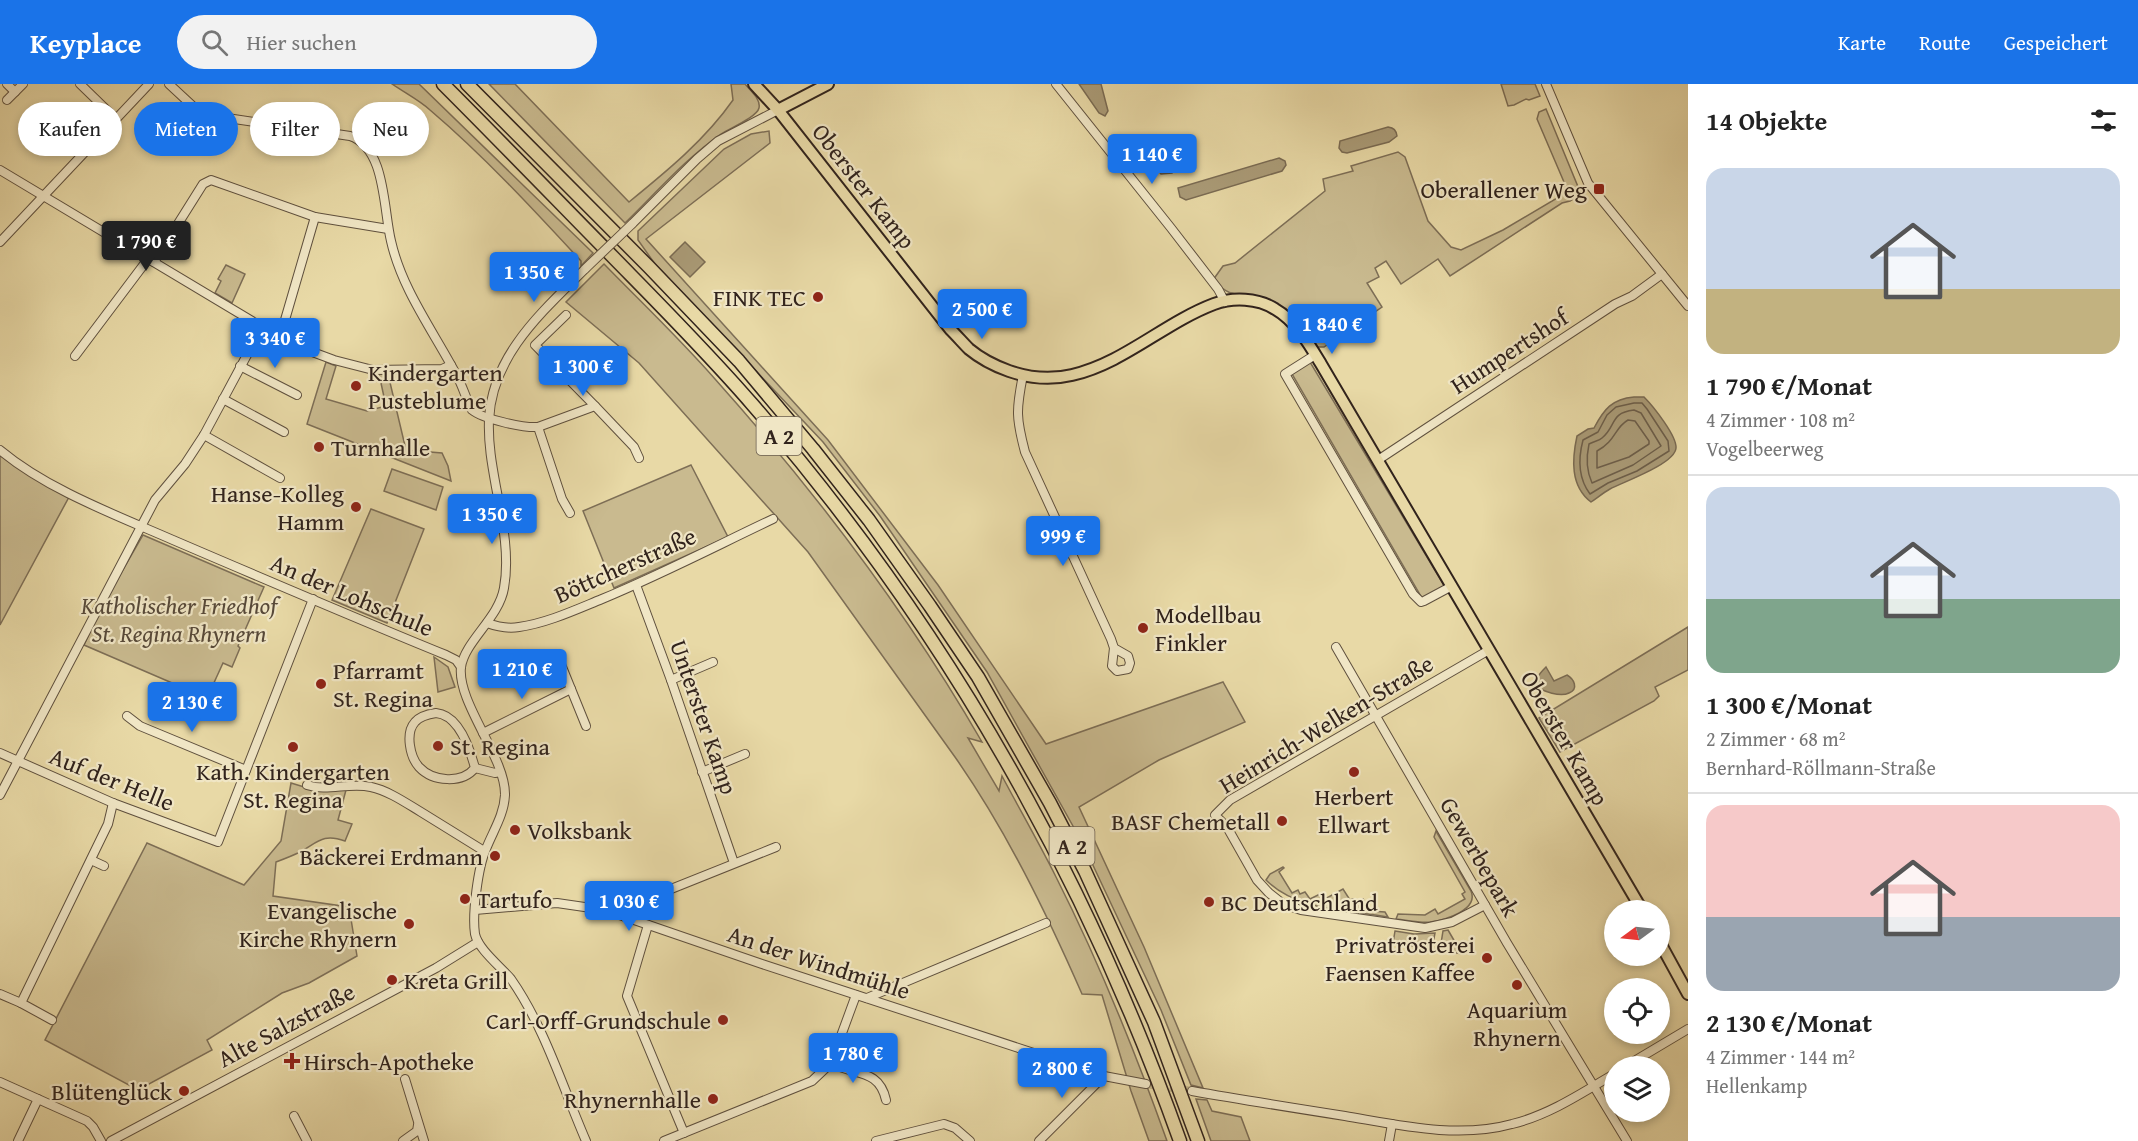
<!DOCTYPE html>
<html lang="de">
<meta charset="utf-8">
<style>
body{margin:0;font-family:"Gentium Book Plus",serif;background:#f2f2f2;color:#222;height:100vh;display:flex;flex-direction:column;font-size:22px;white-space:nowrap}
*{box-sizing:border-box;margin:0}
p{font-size:20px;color:#767676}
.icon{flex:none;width:33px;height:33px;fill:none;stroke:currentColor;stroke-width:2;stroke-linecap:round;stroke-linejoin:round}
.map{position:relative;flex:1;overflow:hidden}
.drawer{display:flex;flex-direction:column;background:#fff;width:450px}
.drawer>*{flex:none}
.banner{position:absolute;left:18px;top:18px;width:570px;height:54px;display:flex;gap:12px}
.needle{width:39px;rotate:255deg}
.tools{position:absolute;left:1604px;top:816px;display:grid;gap:12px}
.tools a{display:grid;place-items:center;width:66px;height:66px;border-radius:50%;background:#fff;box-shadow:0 3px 9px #0003;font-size:30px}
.price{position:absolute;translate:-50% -51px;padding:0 14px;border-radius:6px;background:#1a73e8;color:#fff;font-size:20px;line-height:39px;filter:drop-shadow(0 2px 3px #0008)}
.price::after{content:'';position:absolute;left:50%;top:36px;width:18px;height:14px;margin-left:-9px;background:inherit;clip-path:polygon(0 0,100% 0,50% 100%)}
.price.active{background:#222;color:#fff}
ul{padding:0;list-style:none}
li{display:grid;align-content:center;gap:12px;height:318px;padding:0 18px}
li+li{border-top:2px solid #e0e0e0}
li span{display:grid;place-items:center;height:186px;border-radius:18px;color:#555}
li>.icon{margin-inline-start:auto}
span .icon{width:108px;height:108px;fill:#fffc;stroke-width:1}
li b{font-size:26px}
h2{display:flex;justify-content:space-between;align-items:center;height:72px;padding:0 18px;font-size:26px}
.pill{padding:0 21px;border-radius:27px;background:#fff;box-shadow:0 3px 9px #0003;font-size:21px;line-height:54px}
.pill.active{background:#1a73e8;color:#fff}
header{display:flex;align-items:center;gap:36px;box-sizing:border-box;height:84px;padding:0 30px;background:#1a73e8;color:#fff}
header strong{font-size:28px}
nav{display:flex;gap:33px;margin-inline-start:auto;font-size:21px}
.search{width:420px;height:54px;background:#f2f2f2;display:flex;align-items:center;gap:15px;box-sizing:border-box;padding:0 21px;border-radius:33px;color:#767676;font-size:22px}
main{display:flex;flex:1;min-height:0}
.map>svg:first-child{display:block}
.green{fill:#c9ba8f;stroke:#7d6e56;stroke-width:1.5}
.water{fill:#aa9b77;stroke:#7a6b53;stroke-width:1.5}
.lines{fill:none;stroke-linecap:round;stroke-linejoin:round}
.shore{stroke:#6e5f4a;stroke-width:1.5}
.minor-tunnel{stroke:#c3b58a;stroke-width:8;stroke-dasharray:8 4;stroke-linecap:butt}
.minor-casing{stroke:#5f503e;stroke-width:10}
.major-casing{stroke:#31231c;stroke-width:14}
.highway-casing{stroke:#31231c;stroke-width:15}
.minor{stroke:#f0e6c5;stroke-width:8}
.major{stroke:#e8d9a6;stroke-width:10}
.highway{stroke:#e8d9a6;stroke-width:12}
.minor-bridge-casing{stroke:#5f503e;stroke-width:10;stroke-linecap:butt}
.minor-bridge{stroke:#f0e6c5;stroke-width:8}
.poi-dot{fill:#8f2418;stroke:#f0e6c5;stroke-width:2}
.labels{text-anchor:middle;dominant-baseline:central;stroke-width:4.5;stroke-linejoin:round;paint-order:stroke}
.shield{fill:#f0e6c5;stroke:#6a5e4f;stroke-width:1.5}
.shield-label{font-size:22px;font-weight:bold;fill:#31231c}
.street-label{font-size:24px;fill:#31231c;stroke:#f0e6c5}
.poi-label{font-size:24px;fill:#31231c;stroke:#f0e6c5;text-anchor:end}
.park-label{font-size:24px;font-style:italic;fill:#574939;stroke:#f0e6c5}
</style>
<header>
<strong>Keyplace</strong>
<div class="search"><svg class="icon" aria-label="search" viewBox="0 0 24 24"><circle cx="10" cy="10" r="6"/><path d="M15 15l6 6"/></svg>Hier suchen</div>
<nav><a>Karte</a><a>Route</a><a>Gespeichert</a></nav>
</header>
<main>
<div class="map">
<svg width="1688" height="1057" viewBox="0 0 1688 1057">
<rect width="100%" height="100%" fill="#e8d9a6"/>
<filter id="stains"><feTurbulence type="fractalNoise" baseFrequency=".00333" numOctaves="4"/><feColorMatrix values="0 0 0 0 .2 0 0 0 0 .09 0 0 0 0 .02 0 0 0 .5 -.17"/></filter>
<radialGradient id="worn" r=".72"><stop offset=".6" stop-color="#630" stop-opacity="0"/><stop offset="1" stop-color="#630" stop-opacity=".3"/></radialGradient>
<g class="green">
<path d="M392,0H419L593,169L581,182V177C533,125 484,72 430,26C419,16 405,9 392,0Z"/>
<path d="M489,0H515L629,118C667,87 705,56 733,16L731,0H745C750,6 761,15 759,24C757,33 730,44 721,50C686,74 656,109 625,139Z"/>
<polygon points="1501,0 1535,0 1540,12 1529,16 1526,15 1514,21 1508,22"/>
<path d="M1546,25L1581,110L1570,117L1562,119L1450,192L1438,175L1401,200L1386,177L1375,184L1379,193L1367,199L1382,223L1324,263H1317C1300,241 1287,223 1260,213C1237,205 1236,219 1213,196L1223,182L1235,179L1325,107L1323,95L1353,87L1351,82L1398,68L1405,73L1428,137L1451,163L1461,166L1503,146L1559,113L1563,106L1564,98L1537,35L1539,28Z"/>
<polygon points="769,47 770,59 646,155 828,356 938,501 1046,660 1223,598 1245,638 1159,676 1079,723 1144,863 1203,1004 1191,1001 1161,926 1083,760 987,588 880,432 823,358 655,180 638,156 638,147 724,65 751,50"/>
<path d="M604,180C641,218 680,255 715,295C815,407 907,528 982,658L968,654L999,707L1002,692C1020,726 1039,759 1056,793C1099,878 1135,967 1167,1057H1149L1131,1007L1102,911L1082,910C1046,828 1006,746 955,673L808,468L639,279L566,218Z"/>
<polygon points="226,181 245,190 232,219 215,209 221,197 218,195"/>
<polygon points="326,278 336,282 326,315 367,327 386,322 379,290 388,290 406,366 442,369 448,382 451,397 307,340"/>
<polygon points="1310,278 1445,503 1423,516 1292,290"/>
<polygon points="0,371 26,389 69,413 0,541"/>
<polygon points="691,381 728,453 614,504 583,427"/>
<polygon points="392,385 443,403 436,426 384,407"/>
<polygon points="371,425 424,445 387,539 332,516"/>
<polygon points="143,451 264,503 238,562 240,564 232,583 223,579 207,614 84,561 101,524"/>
<polygon points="1688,543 1688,586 1655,603 1659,612 1654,617 1560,668 1539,634"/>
<polygon points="434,573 448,583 455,603 438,608"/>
<path d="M291,699L314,706H346L338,736L352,740L345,757C323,749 318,758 300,768C292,772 284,775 276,778L273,812L349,823L357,872L309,899L282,909L207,956L212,966L138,1006L45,956L147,759L244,801L281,757Z"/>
<path d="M1436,747L1471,807C1479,826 1445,836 1430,838C1419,839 1407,836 1396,835L1398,830L1425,831L1435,825L1438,830L1465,815L1462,810L1465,808L1434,753Z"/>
<path d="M1283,783L1284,784L1279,788L1292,809L1298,806L1300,810L1305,808L1310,815L1322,809L1325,815L1343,805L1350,816L1353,815L1355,819L1363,815L1370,827L1385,828L1388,833C1347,826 1297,827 1266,796L1270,790Z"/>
<polygon points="1448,846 1462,870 1440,866 1443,847"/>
<polygon points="1395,847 1414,850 1435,849 1432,865 1393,859"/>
<polygon points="1196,1015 1207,1016 1212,1027 1241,1033 1250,1057 1211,1057"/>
</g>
<g class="water">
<polygon points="1079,0 1101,0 1108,27 1105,32 1099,29"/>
<path d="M1388,43C1394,44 1396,46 1397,52L1389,58L1347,69L1342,68L1339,64L1340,57Z"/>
<polygon points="1157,58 1161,69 1167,68 1173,71 1177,84 1172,89 1161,90 1143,66 1148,61"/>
<polygon points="1279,74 1285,77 1286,81 1282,87 1186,116 1180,113 1178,104"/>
<polygon points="685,158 705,178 690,193 670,173"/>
<path d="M1634,313H1644C1653,322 1677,352 1676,364C1675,380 1623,398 1610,405C1603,409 1597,414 1591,418C1570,402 1572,375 1577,352L1588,345L1594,344C1604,325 1612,315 1634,313Z"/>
<path d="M1546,583L1554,597L1567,591C1574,595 1579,605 1569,609C1561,613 1547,608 1540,605C1533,596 1539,590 1546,583Z"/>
</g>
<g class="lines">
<g class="shore">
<path d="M1634,319H1642L1647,325L1668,357L1669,367L1637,387L1608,399L1590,410C1578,394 1578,375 1583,356L1598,348L1607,331L1616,323Z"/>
<path d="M1634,326L1641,329L1661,362L1633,381L1592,399C1586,386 1586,374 1589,360C1594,357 1599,357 1602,354C1617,342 1609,329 1634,326Z"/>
<path d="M1628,336L1635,337L1649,357V360L1629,373L1597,384V367C1616,357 1614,344 1628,336Z"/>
</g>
<polyline class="minor-tunnel" points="1146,1000 1192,1007"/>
<defs>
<g id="minor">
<polyline points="7,0 15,8"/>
<polyline points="80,0 115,34"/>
<path d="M169,0L198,27L207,31L350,52C386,64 383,124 391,157C402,206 434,248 457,292C463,303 466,315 472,326C483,335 523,344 538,343L595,322L634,363L639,374"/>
<polyline points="1056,0 1171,144 1218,205 1225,218"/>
<polyline points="1546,0 1588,99 1688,222"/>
<polyline points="7,16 23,0"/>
<polyline points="0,86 262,243 307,266 334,276 373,286 442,285 451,281"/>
<polyline points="632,140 697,75 718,57 778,26"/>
<polyline points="0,158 149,0"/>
<polyline points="154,178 203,100 211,96 315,133 388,145"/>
<path d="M585,185C542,228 492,271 489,336C488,359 492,381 496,403C502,435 510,471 504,504C499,534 465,557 461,583C457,619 506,674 505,711C504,731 493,747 486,765C478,783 472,830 475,850C478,865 501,883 511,895C544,942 563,1004 586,1057"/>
<polyline points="566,231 535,261 595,322"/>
<polyline points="280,253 315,133"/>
<polyline points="1315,271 1285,290 1413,510 1421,518 1424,517 1452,502"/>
<polyline points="75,272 148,175"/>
<polyline points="240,282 297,311"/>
<path d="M1023,291C1016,326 1016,334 1025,368L1111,555L1114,564L1112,582L1117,587L1128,585L1130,579L1128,572L1114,564"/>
<polyline points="223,315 284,348"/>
<polyline points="538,343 562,415 570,429"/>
<polyline points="204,351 280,394"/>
<path d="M0,366C48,406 116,431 173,456C264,495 355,534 446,571L456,576L461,583"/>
<polyline points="1378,376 1615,220 1632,212 1662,190"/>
<polyline points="636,501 671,596 734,779"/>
<path d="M487,539C498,543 507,545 519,543C547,539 575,526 602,515C660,491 716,462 773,435"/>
<polyline points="1336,563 1507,859 1627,1057"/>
<polyline points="560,578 586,642"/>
<polyline points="671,596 713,578"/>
<path d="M436,629C459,631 470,665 475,684C462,700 433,698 419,683C410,673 405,649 415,638C420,632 429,630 436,629Z"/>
<polyline points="127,632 140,642 246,686"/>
<polyline points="483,649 571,605"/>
<polyline points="0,669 113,719 218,758 313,515"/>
<polyline points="475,684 495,689 500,688"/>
<polyline points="702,688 745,670"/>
<path d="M307,701C327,708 349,698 371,703C389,707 406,719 421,728C442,741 463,754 484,767"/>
<polyline points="0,711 155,416 185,380 204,351 262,243"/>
<polyline points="91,776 104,782"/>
<polyline points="1485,821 1452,838 1425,844 1301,826 1283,820 1269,809 1257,796 1227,743 1215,731 1230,716 1489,566"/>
<polyline points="475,826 557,819 605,826 762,880 1104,992 1146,1000"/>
<polyline points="619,831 626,823 776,763"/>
<polyline points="648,841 627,912 684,1049"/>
<polyline points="0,910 21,919"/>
<polyline points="867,914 1046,839"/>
<polyline points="52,936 21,919 108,740 113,719"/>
<path d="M831,979C854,992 879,984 886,1016"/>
<polyline points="1626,982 1688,945"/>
<polyline points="405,995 424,1057"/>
<polyline points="0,998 87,1037 93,1043 101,1057"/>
<path d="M1192,1007C1243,1016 1294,1024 1345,1032C1399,1041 1458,1055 1512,1040C1549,1031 1582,1009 1614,990"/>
<polyline points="294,1032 307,1057"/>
<polyline points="18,1057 38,1015"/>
<polyline points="111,1057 436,884 478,858"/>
<polyline points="403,1057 417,1047 418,1041"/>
<polyline points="664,1057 812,997 831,979 856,911"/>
<polyline points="876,1057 944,1040 955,1044 970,1057"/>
<polyline points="1039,1057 1104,992"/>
<polyline points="1389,1057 1392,1040"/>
</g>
<g id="major">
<path d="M754,0L778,26L950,245C957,252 963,259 969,265C981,275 995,282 1009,287C1029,294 1051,296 1072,291C1124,279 1164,239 1214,220C1233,213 1258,214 1275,225C1296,237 1309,260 1321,280L1642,826"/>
<polyline points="778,26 828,0"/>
<polyline points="1659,857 1688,910"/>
</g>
<g id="highway">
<path d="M443,0C500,57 556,115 613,173C660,221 708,269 752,320C942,538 1083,785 1180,1057"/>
<polyline points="467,0 649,183 739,277 813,365 869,436 930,522 978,593 1050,719 1085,787 1154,938 1198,1057"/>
</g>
</defs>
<use href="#minor" class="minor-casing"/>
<use href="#major" class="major-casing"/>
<use href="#highway" class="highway-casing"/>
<use href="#minor" class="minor"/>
<use href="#major" class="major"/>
<use href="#highway" class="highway"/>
<defs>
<polyline id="minor-bridge" points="585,185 632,140"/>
</defs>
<use href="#minor-bridge" class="minor-bridge-casing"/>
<use href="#minor-bridge" class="minor-bridge"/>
</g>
<g class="poi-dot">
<rect x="1593" y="99" width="12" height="12" rx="3"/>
<circle cx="818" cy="213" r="6"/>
<circle cx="356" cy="302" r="6"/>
<circle cx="319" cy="363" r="6"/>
<circle cx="356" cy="423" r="6"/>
<circle cx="1143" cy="544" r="6"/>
<circle cx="321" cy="600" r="6"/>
<circle cx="438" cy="662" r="6"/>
<circle cx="293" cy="663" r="6"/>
<circle cx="1354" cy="688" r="6"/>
<circle cx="1282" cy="737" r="6"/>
<circle cx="515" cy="746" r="6"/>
<circle cx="495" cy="772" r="6"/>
<circle cx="465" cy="815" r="6"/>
<circle cx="1209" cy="818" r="6"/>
<circle cx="409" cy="840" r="6"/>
<circle cx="1487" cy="874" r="6"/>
<circle cx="392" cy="896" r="6"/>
<circle cx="1517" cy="901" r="6"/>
<circle cx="723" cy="936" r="6"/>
<path d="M289 968h6v6h6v6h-6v6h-6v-6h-6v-6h6z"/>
<circle cx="184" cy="1007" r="6"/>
<circle cx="713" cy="1015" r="6"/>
</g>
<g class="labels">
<g class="shield">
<rect x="756.5" y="333" width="45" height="38" rx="4.5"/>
<rect x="1049.5" y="743" width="45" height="38" rx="4.5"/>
</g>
<g class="shield-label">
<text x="779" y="352">A 2</text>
<text x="1072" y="762">A 2</text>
</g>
<g class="street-label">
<text transform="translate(864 102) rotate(52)">Oberster Kamp</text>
<text transform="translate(1509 267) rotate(-33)">Humpertshof</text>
<text transform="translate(625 481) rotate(-24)">Böttcherstraße</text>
<text transform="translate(352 511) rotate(23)">An der Lohschule</text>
<text transform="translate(704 633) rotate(71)">Unterster Kamp</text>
<text transform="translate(1326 640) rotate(-31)">Heinrich-Welken-Straße</text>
<text transform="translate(1565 654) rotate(60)">Oberster Kamp</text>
<text transform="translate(112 695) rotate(22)">Auf der Helle</text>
<text transform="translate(1480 773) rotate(60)">Gewerbepark</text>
<text transform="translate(819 878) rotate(18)">An der Windmühle</text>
<text transform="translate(286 941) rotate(-28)">Alte Salzstraße</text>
</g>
<g class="poi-label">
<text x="1587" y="105">Oberallener Weg</text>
<text x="806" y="213">FINK TEC</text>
<text x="368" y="288" text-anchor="start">Kindergarten<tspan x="368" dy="28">Pusteblume</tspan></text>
<text x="331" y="363" text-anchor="start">Turnhalle</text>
<text x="344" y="409">Hanse-Kolleg<tspan x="344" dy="28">Hamm</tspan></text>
<text x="1155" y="530" text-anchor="start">Modellbau<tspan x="1155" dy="28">Finkler</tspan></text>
<text x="333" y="586" text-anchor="start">Pfarramt<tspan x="333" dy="28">St. Regina</tspan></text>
<text x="450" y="662" text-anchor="start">St. Regina</text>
<text x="293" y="687" text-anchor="middle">Kath. Kindergarten<tspan x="293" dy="28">St. Regina</tspan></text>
<text x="1354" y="712" text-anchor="middle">Herbert<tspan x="1354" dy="28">Ellwart</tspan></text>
<text x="1270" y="737">BASF Chemetall</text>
<text x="527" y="746" text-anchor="start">Volksbank</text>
<text x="483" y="772">Bäckerei Erdmann</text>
<text x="477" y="815" text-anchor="start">Tartufo</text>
<text x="1221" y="818" text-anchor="start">BC Deutschland</text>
<text x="397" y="826">Evangelische<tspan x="397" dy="28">Kirche Rhynern</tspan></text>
<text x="1475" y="860">Privatrösterei<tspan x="1475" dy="28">Faensen Kaffee</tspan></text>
<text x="404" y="896" text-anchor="start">Kreta Grill</text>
<text x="1517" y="925" text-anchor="middle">Aquarium<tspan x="1517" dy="28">Rhynern</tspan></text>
<text x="711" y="936">Carl-Orff-Grundschule</text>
<text x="304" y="977" text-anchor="start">Hirsch-Apotheke</text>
<text x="172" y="1007">Blütenglück</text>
<text x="701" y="1015">Rhynernhalle</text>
</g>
<g class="park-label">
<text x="179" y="521">Katholischer Friedhof<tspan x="179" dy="28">St. Regina Rhynern</tspan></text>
</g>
</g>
<rect width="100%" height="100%" filter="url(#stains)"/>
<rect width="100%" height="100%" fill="url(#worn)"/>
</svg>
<div class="tools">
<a><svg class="needle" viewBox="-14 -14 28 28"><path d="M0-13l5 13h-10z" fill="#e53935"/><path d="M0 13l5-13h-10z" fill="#767676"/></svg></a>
<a><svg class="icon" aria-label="locate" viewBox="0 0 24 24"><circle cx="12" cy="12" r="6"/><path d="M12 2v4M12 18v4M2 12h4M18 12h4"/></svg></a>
<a><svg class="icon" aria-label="layers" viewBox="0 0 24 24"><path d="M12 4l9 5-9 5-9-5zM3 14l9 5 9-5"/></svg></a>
</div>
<b class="price" style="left:1152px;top:101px">1 140 €</b>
<b class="price active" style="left:146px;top:188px">1 790 €</b>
<b class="price" style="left:534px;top:219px">1 350 €</b>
<b class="price" style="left:982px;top:256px">2 500 €</b>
<b class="price" style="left:1332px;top:271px">1 840 €</b>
<b class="price" style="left:275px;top:285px">3 340 €</b>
<b class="price" style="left:583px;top:313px">1 300 €</b>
<b class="price" style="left:492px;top:461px">1 350 €</b>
<b class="price" style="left:1063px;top:483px">999 €</b>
<b class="price" style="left:522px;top:616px">1 210 €</b>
<b class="price" style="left:192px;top:649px">2 130 €</b>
<b class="price" style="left:629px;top:848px">1 030 €</b>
<b class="price" style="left:853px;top:1000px">1 780 €</b>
<b class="price" style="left:1062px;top:1015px">2 800 €</b>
<div class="banner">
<a class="pill">Kaufen</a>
<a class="pill active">Mieten</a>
<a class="pill">Filter</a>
<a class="pill">Neu</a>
</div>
</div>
<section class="drawer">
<h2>14 Objekte<svg class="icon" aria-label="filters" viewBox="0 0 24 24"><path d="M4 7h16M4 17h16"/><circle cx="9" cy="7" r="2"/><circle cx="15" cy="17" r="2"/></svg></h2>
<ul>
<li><span style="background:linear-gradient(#c9d6e8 65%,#c2b280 0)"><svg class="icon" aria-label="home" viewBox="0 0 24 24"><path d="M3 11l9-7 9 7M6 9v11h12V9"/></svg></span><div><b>1 790 €/Monat</b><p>4 Zimmer · 108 m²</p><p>Vogelbeerweg</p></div></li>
<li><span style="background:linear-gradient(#c9d6e8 60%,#7fa58c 0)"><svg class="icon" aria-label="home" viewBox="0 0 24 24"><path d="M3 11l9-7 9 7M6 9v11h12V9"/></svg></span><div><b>1 300 €/Monat</b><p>2 Zimmer · 68 m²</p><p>Bernhard-Röllmann-Straße</p></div></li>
<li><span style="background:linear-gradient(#f6c9c9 60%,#9aa5b1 0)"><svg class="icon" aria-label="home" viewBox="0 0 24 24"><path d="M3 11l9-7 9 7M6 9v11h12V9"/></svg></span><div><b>2 130 €/Monat</b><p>4 Zimmer · 144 m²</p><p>Hellenkamp</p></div></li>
</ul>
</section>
</main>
